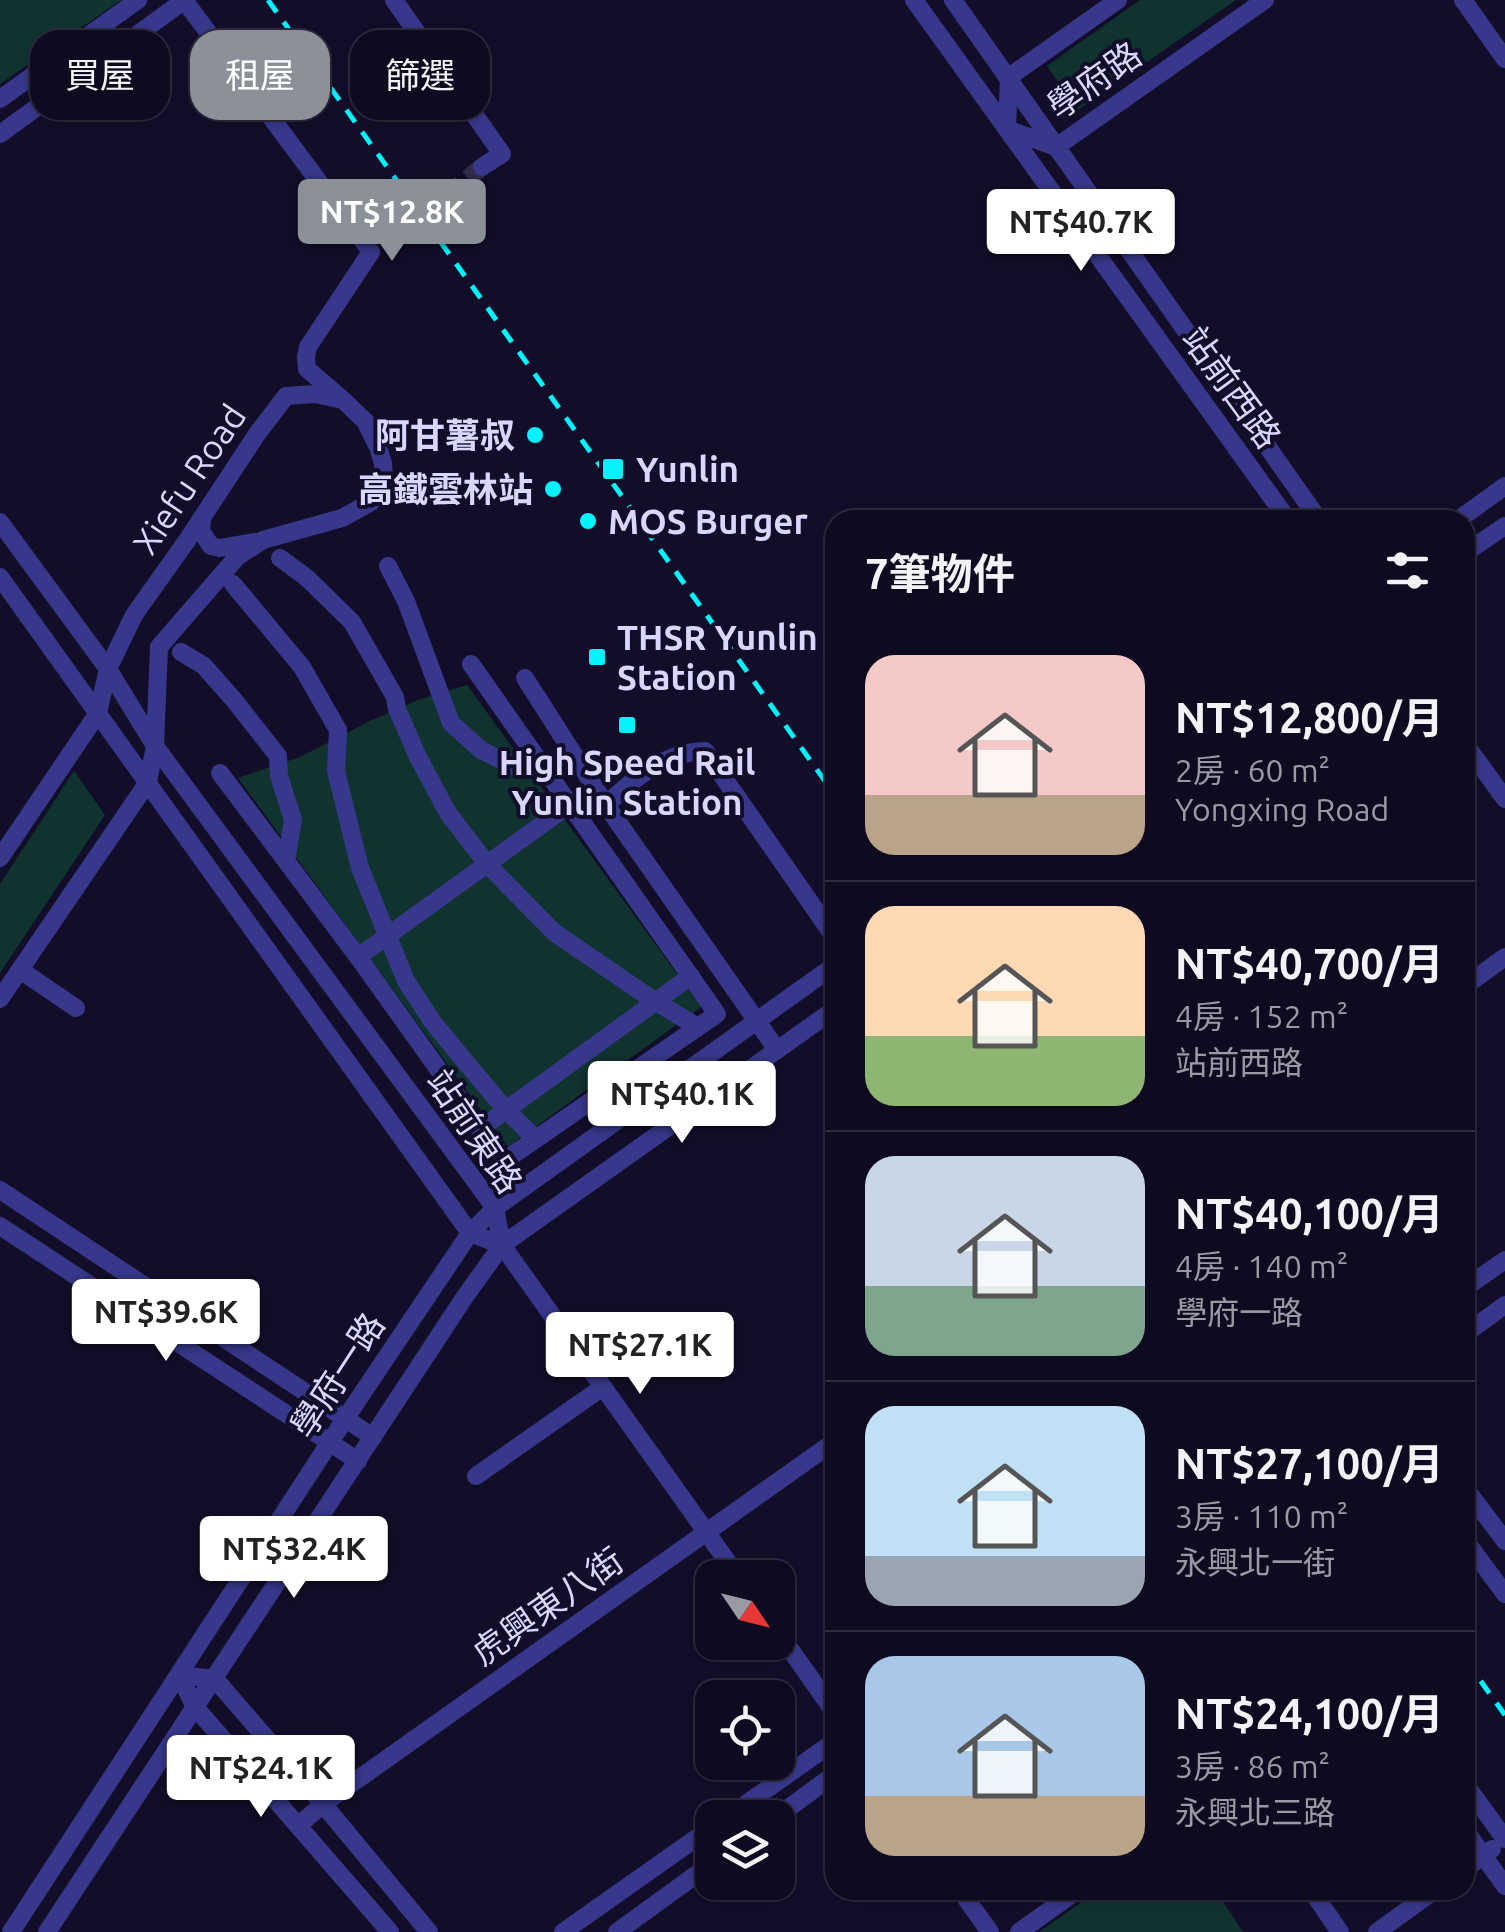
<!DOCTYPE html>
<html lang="zh-TW">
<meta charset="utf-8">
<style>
body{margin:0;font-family:Ubuntu,"Noto Sans TC",sans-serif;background:#171328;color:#f1f3f6;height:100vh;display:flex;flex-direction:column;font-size:38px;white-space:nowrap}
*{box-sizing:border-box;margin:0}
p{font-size:32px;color:#9b9aa4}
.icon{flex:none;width:55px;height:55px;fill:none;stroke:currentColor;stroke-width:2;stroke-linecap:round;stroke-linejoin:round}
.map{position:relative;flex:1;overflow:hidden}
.drawer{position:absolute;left:825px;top:510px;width:650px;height:1390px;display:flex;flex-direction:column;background:#0e0a1f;border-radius:30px;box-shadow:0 2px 8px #0004,0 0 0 2px #2e2b3d}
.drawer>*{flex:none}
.top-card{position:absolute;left:30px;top:30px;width:645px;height:90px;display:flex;gap:20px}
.needle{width:65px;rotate:125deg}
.tools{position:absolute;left:695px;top:1560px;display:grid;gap:20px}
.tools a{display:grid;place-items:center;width:100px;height:100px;border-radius:20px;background:#0e0a1f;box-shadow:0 2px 8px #0004,0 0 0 2px #2e2b3d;font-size:50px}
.price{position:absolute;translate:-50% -85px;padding:0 22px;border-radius:10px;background:#fff;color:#222;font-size:32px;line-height:65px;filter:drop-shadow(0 2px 5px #0008)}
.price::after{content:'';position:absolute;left:50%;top:60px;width:30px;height:22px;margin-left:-15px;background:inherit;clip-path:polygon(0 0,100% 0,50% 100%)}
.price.on{background:#8c9099;color:#fff}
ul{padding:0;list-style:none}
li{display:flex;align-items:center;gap:30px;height:250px;padding:0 40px}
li+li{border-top:2px solid #2e2b3d}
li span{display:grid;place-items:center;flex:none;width:280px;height:200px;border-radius:30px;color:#555}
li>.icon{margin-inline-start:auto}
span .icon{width:120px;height:120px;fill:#fffc;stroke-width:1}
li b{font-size:42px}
h2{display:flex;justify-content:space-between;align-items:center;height:120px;padding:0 40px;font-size:42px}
.tag{padding:0 35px;border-radius:30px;background:#0e0a1f;box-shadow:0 2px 8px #0004,0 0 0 2px #2e2b3d;font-size:35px;line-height:90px}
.tag.on{background:#8c9099;color:#fff}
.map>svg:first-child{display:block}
.green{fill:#113330}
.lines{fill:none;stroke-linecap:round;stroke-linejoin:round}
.minor-tunnel{stroke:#302c49;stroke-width:18;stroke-dasharray:18 9;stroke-linecap:butt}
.minor{stroke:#37388b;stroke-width:18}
.rail{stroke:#03f3ff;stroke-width:5;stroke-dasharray:15 12;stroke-linecap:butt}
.poi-dot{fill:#03f3ff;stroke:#120e29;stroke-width:4}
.labels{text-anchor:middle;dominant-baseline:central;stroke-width:8;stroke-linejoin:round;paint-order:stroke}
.street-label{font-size:35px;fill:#d9d7ff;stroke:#120e29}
.poi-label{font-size:35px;font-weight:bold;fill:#d9d7ff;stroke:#120e29;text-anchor:start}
</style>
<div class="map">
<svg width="1505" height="1932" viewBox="0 0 1505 1932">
<rect width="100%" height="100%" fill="#120e29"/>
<g class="green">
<polygon points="0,0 121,0 0,84"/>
<polygon points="1140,0 1236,0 1078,110 1047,66"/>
<polygon points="467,685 701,1007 508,1147 238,778 300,757 370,721 418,700"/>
<polygon points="74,771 105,815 0,973 0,884"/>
<polygon points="1099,1890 1215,1890 1243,1932 1039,1932"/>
</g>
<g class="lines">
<polyline class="minor-tunnel" points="384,246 482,167"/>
<g class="minor">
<polyline points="184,0 371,252 308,347 306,357 307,369 341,398"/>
<polyline points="394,0 502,154 482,167"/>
<polyline points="914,0 1288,520"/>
<polyline points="953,0 1319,520"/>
<polyline points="1118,0 1009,77 1007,129 1056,147 1265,0"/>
<polyline points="1463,0 1505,59"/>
<polyline points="0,99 138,0"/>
<polyline points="0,134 185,0"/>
<polyline points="202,518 201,531 211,546 220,548 254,542"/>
<polyline points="1458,520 1505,486"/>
<polyline points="0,522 108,669 155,746 495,1208 502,1245 739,1578"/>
<polyline points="1465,553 1505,526"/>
<polyline points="280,558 307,578 352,622 395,697 397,709 418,757 448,813 487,864 555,933 656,1002 698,1027"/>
<polyline points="388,566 406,601 451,723 481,750 517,768 545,770"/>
<polyline points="0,577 470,1233 502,1245"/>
<polyline points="233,584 302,667 338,730 336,771 360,868 406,981 432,1021 463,1059 506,1110 536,1139"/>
<polyline points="181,652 204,666 234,700 278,756 279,776 293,820 286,861"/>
<polyline points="525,678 606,805"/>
<polyline points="1465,744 1505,799"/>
<polyline points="220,773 358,957 504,1161 717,1014 471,664"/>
<polyline points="0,858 98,713 108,669 134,615 188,539 257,434 286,396 315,394 343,400 365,421 378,447 383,463 384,480 371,502 342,518 263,540 237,557 159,647 155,746 148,782 0,999"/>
<polyline points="358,957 569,805"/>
<polyline points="20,970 76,1008"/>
<polyline points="1465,986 1505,957"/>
<path d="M777,1050L606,805C634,778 665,752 705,751L835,938"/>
<polyline points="480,1129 691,976"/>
<polyline points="0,1190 373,1437"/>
<polyline points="0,1226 358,1461"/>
<polyline points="1465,1288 1505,1260"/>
<polyline points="1465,1334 1505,1305"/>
<polyline points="476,1476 603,1387"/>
<polyline points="1465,1488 1505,1541"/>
<polyline points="1465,1540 1505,1594"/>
<polyline points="778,1632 835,1713"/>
<polyline points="179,1675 215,1679 323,1804 429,1932"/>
<polyline points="179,1675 195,1707 390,1932"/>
<polyline points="1465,1784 1505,1839"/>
<polyline points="726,1818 835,1741"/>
<polyline points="775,1818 835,1774"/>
<polyline points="298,1826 323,1804 835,1441"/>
<polyline points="1465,1830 1505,1886"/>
<polyline points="1465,1869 1492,1849"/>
<polyline points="960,1890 990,1932"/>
<polyline points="1311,1890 1340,1932"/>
<polyline points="11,1932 345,1419 470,1233 495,1208 835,965"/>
<polyline points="47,1932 464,1298 502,1245 835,1009"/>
<polyline points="563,1932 712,1827"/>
<polyline points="617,1932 712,1863"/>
<polyline points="1019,1932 1078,1890"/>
<polyline points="1377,1932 1435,1890"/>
</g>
<g class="rail">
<polyline points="268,0 835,795"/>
<polyline points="1465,1659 1505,1715"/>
</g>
</g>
<g class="poi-dot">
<circle cx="535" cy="435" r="10"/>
<rect x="601" y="457" width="24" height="24" rx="5"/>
<circle cx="553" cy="489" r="10"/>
<circle cx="588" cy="521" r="10"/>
<rect x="587" y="647" width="20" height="20" rx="5"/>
<rect x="617" y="715" width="20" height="20" rx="5"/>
</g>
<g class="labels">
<g class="street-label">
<text transform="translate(1094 80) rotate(-35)">學府路</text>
<text transform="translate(1232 387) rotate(54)">站前西路</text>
<text transform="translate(189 479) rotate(-56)">Xiefu Road</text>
<text transform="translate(475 1131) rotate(56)">站前東路</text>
<text transform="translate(337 1375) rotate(-57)">學府一路</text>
<text transform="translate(547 1606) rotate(-35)">虎興東八街</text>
</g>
<g class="poi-label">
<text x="515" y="435" text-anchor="end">阿甘薯叔</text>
<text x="636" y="469">Yunlin</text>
<text x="533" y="489" text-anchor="end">高鐵雲林站</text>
<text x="608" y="521">MOS Burger</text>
<text x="617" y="637">THSR Yunlin<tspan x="617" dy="40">Station</tspan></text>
<text x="627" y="762" text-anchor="middle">High Speed Rail<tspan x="627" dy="40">Yunlin Station</tspan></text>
</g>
</g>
</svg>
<div class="tools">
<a><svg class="needle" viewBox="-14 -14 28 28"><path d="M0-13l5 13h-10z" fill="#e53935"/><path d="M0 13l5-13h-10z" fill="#9b9aa4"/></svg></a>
<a><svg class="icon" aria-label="locate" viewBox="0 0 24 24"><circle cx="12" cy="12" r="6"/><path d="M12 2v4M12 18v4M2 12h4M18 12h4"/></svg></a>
<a><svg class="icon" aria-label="layers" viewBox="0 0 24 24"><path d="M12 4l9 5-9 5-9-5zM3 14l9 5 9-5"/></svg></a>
</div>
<b class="price on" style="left:392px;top:264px">NT$12.8K</b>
<b class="price" style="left:1081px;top:274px">NT$40.7K</b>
<b class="price" style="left:682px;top:1146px">NT$40.1K</b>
<b class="price" style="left:166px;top:1364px">NT$39.6K</b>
<b class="price" style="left:640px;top:1397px">NT$27.1K</b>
<b class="price" style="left:294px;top:1601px">NT$32.4K</b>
<b class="price" style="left:261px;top:1820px">NT$24.1K</b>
<div class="top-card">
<a class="tag">買屋</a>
<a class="tag on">租屋</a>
<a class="tag">篩選</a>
</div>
<section class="drawer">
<h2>7筆物件<svg class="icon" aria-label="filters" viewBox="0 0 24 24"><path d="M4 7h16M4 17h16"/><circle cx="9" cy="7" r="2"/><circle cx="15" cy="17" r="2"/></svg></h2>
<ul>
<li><span style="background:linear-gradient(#f6c9c9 70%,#b9a48a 0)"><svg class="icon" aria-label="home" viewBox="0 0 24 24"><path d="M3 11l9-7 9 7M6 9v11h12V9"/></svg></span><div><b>NT$12,800/月</b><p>2房 · 60 m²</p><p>Yongxing Road</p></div></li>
<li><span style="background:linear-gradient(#ffd9b3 65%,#8fb573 0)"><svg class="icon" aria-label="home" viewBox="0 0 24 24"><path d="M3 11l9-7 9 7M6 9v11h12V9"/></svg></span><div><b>NT$40,700/月</b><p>4房 · 152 m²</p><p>站前西路</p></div></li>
<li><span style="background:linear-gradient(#c9d6e8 65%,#7fa58c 0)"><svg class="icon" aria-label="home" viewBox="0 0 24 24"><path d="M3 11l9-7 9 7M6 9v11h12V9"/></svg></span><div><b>NT$40,100/月</b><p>4房 · 140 m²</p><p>學府一路</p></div></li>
<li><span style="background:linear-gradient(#bfe0f5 75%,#9aa5b1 0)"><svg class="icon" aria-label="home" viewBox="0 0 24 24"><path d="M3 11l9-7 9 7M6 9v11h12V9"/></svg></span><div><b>NT$27,100/月</b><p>3房 · 110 m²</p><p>永興北一街</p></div></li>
<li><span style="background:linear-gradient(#a9c7e8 70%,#b9a48a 0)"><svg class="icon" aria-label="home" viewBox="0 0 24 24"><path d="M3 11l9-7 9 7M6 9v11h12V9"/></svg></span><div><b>NT$24,100/月</b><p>3房 · 86 m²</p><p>永興北三路</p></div></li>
</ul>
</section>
</div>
